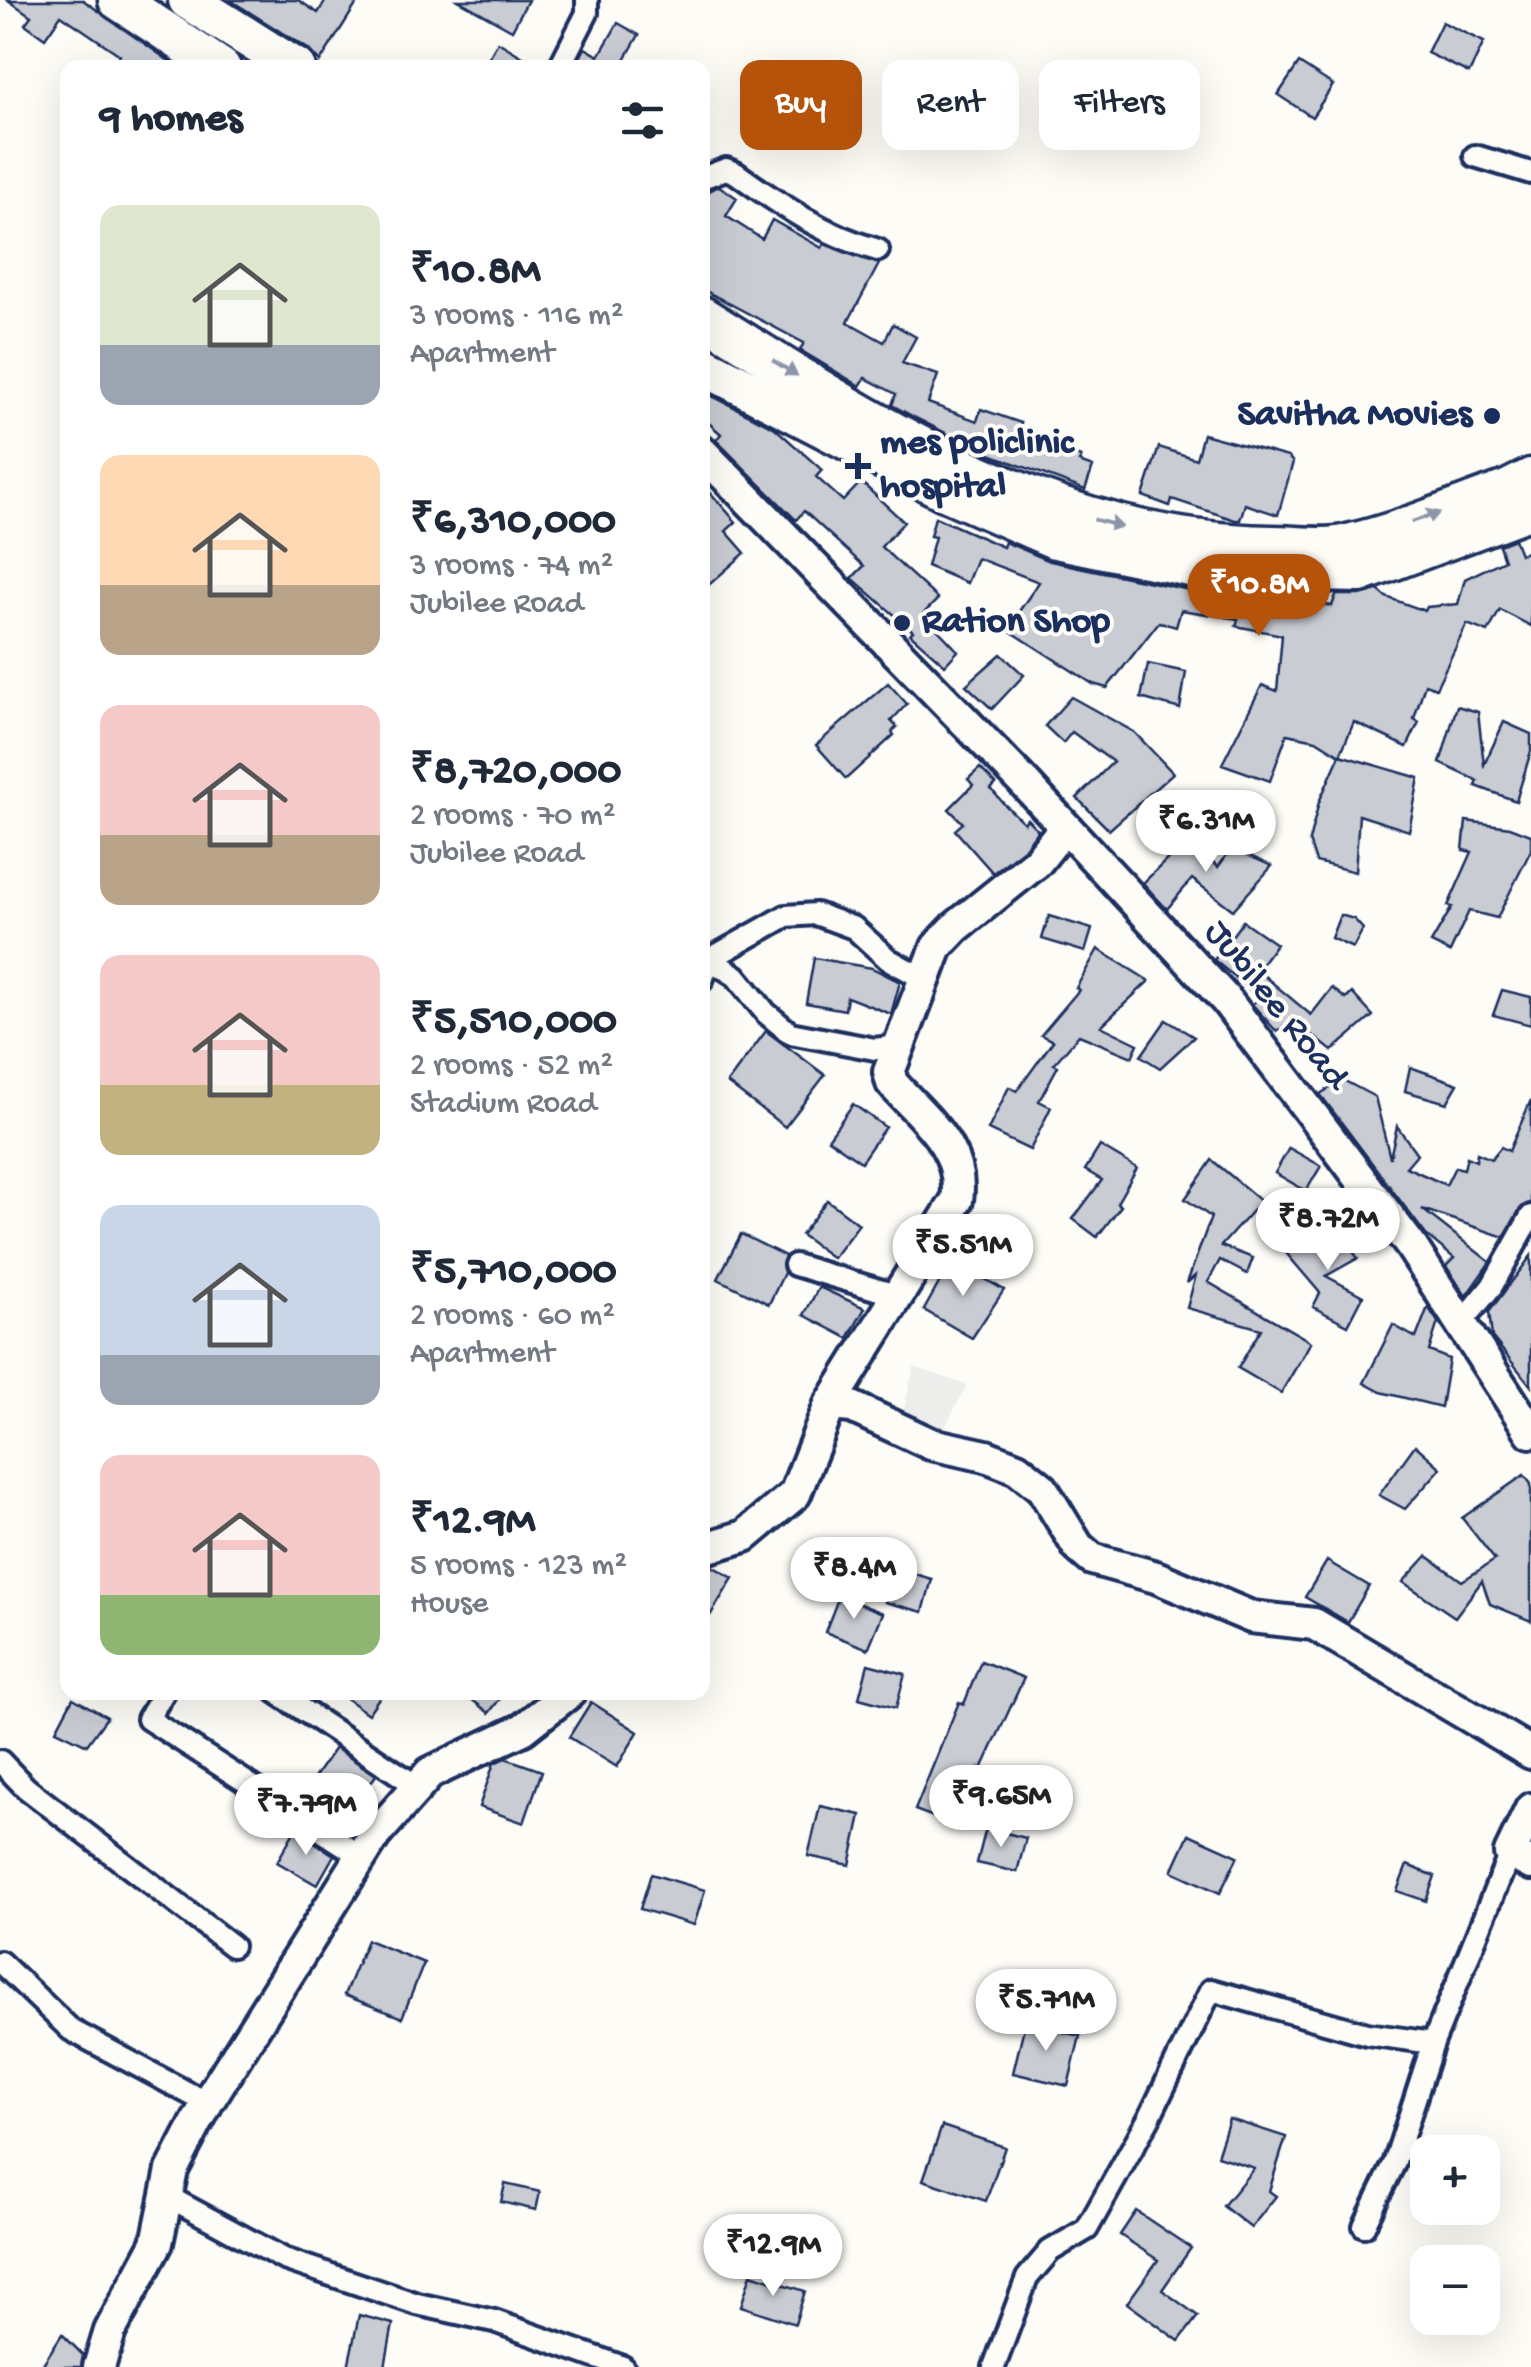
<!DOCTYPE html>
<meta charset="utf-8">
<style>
body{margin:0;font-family:"Gochi Hand",sans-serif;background:#f2f2f3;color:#1f2937;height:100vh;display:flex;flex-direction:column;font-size:38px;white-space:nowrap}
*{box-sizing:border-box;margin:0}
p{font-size:32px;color:#747a83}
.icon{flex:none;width:55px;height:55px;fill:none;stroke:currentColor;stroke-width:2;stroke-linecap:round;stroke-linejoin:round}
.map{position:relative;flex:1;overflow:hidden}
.panel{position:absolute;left:60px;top:60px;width:650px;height:1640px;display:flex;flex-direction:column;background:#fff;border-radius:20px;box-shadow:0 10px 40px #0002}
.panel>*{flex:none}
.hud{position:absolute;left:740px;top:60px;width:640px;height:90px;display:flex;gap:20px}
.buttons{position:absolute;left:1410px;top:2135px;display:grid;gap:20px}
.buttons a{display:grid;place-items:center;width:90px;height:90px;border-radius:20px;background:#fff;box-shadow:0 10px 40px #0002;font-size:50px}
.price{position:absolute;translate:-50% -85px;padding:0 22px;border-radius:35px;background:#fff;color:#222;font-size:32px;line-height:65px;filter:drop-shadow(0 2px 5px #0008)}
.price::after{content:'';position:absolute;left:50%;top:60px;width:30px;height:22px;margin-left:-15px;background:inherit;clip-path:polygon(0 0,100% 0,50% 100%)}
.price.current{background:#b45309;color:#fff}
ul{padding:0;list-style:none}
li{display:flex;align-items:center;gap:30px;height:250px;padding:0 40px}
li span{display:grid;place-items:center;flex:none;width:280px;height:200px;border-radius:20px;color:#555}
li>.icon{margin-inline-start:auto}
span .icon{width:120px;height:120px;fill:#fffc;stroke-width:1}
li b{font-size:42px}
h2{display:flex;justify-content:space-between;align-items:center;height:120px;padding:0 40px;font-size:42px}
.tag{padding:0 35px;border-radius:20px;background:#fff;box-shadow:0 10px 40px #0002;font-size:35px;line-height:90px}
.tag.current{background:#b45309;color:#fff}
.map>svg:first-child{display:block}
.built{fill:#edeeec}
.building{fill:#c9ccd3;stroke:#1b2f5e;stroke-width:2.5}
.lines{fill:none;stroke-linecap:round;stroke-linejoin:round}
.street-casing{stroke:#1b2f5e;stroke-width:28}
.secondary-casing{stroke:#1b2f5e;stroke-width:38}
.highway-casing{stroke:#1b2f5e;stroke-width:45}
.street{stroke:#fdfcf7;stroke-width:20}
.secondary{stroke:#fdfcf7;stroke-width:30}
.highway{stroke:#fdfcf7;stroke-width:38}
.oneway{fill:#8c96aa}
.poi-dot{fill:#1b2f5e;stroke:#fdfcf7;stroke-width:4}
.labels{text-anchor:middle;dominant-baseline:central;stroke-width:8;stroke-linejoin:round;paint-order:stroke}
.poi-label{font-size:38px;font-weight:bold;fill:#1b2f5e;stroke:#fdfcf7;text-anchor:start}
.street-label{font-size:38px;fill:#1b2f5e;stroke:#fdfcf7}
</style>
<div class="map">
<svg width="1531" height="2367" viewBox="0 0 1531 2367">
<rect width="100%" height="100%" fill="#fdfcf7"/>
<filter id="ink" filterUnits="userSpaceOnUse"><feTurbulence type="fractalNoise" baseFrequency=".01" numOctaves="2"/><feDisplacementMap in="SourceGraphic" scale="20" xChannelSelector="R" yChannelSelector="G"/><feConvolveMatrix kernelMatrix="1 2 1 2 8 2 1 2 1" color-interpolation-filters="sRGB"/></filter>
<g filter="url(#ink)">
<polygon class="built" points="914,1367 967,1385 944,1429 902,1416"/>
<g class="building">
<polygon points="8,0 83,0 179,68 111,68 120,55 61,15 45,38 25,24 31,16"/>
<polygon points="230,0 298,0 318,13 326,0 359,0 320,62 308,49"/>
<polygon points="458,0 528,0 512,30"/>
<polygon points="1442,22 1484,42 1469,73 1427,53"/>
<polygon points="618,23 639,35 620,68 575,68 585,48 599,56"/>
<polygon points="498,42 541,68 483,68"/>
<polygon points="1299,63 1333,85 1312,117 1278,95"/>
<polygon points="719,186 737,198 726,216 762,239 772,220 822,248 824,244 879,264 848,322 884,342 893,324 916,337 902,363 938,375 928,403 977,421 981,409 1021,423 1017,434 1081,457 1079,462 1093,467 1085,490 982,451 914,417 892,405 896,394 865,378 860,386 800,350 804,343 702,289 702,195"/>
<polygon points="702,391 775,428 822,470 816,477 843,501 861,482 904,522 881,547 938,599 923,614 958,651 945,665 910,634 913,631 852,578 864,566 804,511 796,520 716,440 721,434 702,417"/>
<polygon points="1203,434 1288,457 1293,462 1278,515 1245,504 1240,520 1235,520 1172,499 1170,506 1143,496 1159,447 1196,459"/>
<polygon points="702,483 736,522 726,531 745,553 702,591"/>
<polygon points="935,517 1003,547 1005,542 1050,561 1194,591 1289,594 1288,599 1332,606 1336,595 1360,595 1378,590 1386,597 1425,611 1427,607 1458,604 1465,579 1504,560 1499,545 1514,539 1520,554 1531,551 1531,626 1500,610 1488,632 1467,624 1436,688 1425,684 1414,719 1419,722 1407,747 1354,722 1340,755 1316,740 1287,734 1270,781 1222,764 1262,685 1277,691 1282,635 1236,626 1238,619 1181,610 1176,627 1159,622 1107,688 1093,684 1007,629 1039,582 977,558 967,583 927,566 935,537 930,536"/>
<polygon points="1001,654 1024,675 992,709 966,685"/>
<polygon points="1148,664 1186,672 1180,709 1141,698"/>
<polygon points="888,683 907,704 891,721 897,727 892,732 894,735 846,779 816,745"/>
<polygon points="1071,697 1134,732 1173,773 1109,830 1077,798 1113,762 1072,732 1063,743 1045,726"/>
<polygon points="1457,706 1478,712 1484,765 1504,722 1531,734 1531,751 1516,801 1476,786 1478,781 1440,763"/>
<polygon points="1340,755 1419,778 1409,831 1359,815 1355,872 1316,862 1309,841 1319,802"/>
<polygon points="980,768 996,784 991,789 1004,804 1024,823 1027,819 1038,830 1024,849 993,873 955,830 963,823 949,809 973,785 968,779"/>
<polygon points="1466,821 1510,827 1531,835 1531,850 1497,918 1469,911 1450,952 1431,943 1452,907 1448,906 1472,852 1463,850"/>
<polygon points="1189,838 1218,867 1232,848 1272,866 1233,910 1192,879 1167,909 1143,883"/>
<polygon points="1340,915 1354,919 1363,929 1353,948 1331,938"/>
<polygon points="1049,916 1092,929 1085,952 1042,939"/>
<polygon points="1243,921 1276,944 1257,970 1311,1015 1332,988 1346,999 1352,993 1373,1016 1332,1051 1293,1020 1277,1032 1252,1004 1260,998 1214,960"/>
<polygon points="1098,949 1149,981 1101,1026 1138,1044 1132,1057 1079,1035 1054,1064 1058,1066 1039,1101 1051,1107 1030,1150 988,1130 1009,1087 1017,1091 1053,1041 1041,1035 1079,990 1076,988"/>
<polygon points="814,958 872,968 900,982 891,1014 847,997 845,1010 806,1003"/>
<polygon points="1502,990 1531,997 1531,1025 1493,1015"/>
<polygon points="1166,1020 1194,1037 1160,1068 1141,1056"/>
<polygon points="766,1031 825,1075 785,1127 727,1083"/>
<polygon points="1410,1067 1458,1084 1447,1103 1405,1091"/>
<polygon points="1343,1080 1375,1097 1390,1158 1397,1126 1417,1154 1406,1167 1446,1185 1455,1167 1464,1169 1467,1157 1476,1161 1477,1153 1491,1159 1501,1147 1509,1151 1531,1100 1531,1202 1520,1209 1504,1237 1422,1209 1490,1262 1466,1296 1446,1266 1454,1258 1426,1235 1320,1094"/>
<polygon points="853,1104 885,1127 861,1162 828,1139"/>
<polygon points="1100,1146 1137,1168 1117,1203 1121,1206 1097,1237 1073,1219 1102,1180 1085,1170"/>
<polygon points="1289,1148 1321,1166 1306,1191 1275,1173"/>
<polygon points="1212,1160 1261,1201 1221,1246 1253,1258 1247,1274 1220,1260 1208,1282 1311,1342 1281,1393 1238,1368 1261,1329 1187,1308 1196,1275 1187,1283 1211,1217 1185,1199"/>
<polygon points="827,1200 859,1224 833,1258 801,1235"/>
<polygon points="1333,1226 1358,1258 1326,1276 1363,1296 1348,1325 1313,1307 1320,1293 1287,1254"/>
<polygon points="741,1234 785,1256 784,1273 769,1304 718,1279"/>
<polygon points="1531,1256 1531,1386 1492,1337 1489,1312"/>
<polygon points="952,1260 1004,1290 972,1338 924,1310"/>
<polygon points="819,1287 865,1308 848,1338 804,1315"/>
<polygon points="1428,1307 1438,1322 1429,1351 1449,1359 1441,1407 1381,1392 1364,1383 1393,1325 1416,1338"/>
<polygon points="1415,1445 1441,1468 1405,1509 1379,1495"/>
<polygon points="1524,1475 1531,1484 1531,1621 1490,1604 1482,1581 1455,1617 1403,1582 1427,1556 1462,1581 1495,1560 1462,1518"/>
<polygon points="1327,1561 1369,1586 1348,1622 1305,1597"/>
<polygon points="712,1566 733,1578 702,1629 702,1567"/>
<polygon points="894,1568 932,1579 923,1612 885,1602"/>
<polygon points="839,1596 883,1613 868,1649 825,1632"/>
<polygon points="981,1661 1024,1678 982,1769 979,1768 957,1826 915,1810 959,1702 964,1704"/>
<polygon points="868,1664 905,1674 896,1708 859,1698"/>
<polygon points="337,1692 383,1692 368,1714"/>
<polygon points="462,1692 505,1692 489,1713"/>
<polygon points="73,1698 107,1717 87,1745 56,1730"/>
<polygon points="591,1702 638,1732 617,1767 569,1737"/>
<polygon points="335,1748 376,1775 353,1808 312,1781"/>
<polygon points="505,1758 542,1771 524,1823 479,1807 494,1763"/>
<polygon points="820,1806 861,1815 850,1865 808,1856"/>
<polygon points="986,1828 1026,1838 1017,1872 977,1863"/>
<polygon points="295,1830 334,1855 317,1885 277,1862"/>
<polygon points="1189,1834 1238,1856 1220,1893 1172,1871"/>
<polygon points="1407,1865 1435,1876 1426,1901 1397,1891"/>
<polygon points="651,1874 705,1890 694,1925 640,1909"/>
<polygon points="367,1940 424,1963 402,2018 344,1995"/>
<polygon points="1025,2023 1080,2036 1068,2086 1013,2073"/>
<polygon points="1229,2119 1286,2137 1269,2191 1276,2196 1251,2228 1223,2206 1254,2168 1217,2156"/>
<polygon points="942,2126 1005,2147 986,2201 923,2180"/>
<polygon points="505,2184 540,2192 536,2210 501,2202"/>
<polygon points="1136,2211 1191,2248 1162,2290 1198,2316 1179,2341 1127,2303 1158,2260 1120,2235"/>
<polygon points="751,2274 805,2291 795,2324 741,2306"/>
<polygon points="359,2315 393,2324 385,2367 348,2367"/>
<polygon points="62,2334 83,2355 81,2367 41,2367"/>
</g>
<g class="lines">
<defs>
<g id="street">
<polyline points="559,68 587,13 587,0"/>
<polyline points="1475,156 1531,173"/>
<path d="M702,178L726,169L736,173C780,205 826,236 878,250"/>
<polyline points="703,955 736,976 766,1013 790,1033 875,1049 898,1046"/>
<polyline points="702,980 710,959 786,916 816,914 854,928 888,959 924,979"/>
<polyline points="795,1265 899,1296"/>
<polyline points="1461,1324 1492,1286 1531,1216"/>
<polyline points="164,1692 148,1719 361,1856"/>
<polyline points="276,1692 418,1787"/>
<polyline points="0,1761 26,1788 232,1946"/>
<polyline points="0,1962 71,2030 207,2103"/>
<polyline points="167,2196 284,2259 417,2304 494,2321 623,2367"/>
<polyline points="1364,2226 1394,2164 1433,2043"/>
<polyline points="994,2367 1027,2278 1050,2251 1087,2229 1149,2118 1211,1990 1367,2034 1433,2043 1510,1853"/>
</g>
<g id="secondary">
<polyline points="702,452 1019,777 1226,1000 1411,1246 1531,1432"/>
<polyline points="830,1405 852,1407 931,1444 986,1456 1017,1468 1042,1488 1078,1547 1092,1559 1156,1577 1251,1617 1314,1624 1531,1753"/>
<path d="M702,1549L745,1536L795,1494L830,1405L957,1200C965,1148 923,1118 892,1083L889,1072L937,947L956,927L1037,862L1065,827"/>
<polyline points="1531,1809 1510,1853 1531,1864"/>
<polyline points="99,2367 110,2331 157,2243 172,2170 207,2103 375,1835 430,1773 523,1729 570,1692"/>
</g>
<g id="highway">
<polyline points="118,0 221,68"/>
<polyline points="188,0 296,68"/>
<path d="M702,316C880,428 1055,542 1272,545C1296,545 1325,550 1348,544C1402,532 1455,508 1507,490L1531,478"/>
<polyline points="702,365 945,491 1055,539 1199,569 1360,573 1531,509"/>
</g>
</defs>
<use href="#street" class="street-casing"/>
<use href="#secondary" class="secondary-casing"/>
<use href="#highway" class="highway-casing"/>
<use href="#street" class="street"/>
<use href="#secondary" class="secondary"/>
<use href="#highway" class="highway"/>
</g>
<defs><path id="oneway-solid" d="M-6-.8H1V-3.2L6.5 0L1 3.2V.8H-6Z" transform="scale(2.5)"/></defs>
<g class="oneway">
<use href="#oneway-solid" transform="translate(785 368) rotate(32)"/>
<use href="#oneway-solid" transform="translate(1426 517) rotate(-19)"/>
<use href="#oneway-solid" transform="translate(1108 523) rotate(14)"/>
</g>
</g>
<g class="poi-dot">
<circle cx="1492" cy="416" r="10"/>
<path d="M853 451h10v10h10v10h-10v10h-10v-10h-10v-10h10z"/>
<circle cx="902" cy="623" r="10"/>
</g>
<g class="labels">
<g class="poi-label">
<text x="1472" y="416" text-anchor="end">Savitha Movies</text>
<text x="880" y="444">mes policlinic<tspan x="880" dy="44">hospital</tspan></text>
<text x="922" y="623">Ration Shop</text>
</g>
<g class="street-label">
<text transform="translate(1275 1006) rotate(51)">Jubilee Road</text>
</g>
</g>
</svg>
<div class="buttons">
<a>+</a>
<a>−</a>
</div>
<b class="price current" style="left:1259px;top:639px">₹10.8M</b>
<b class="price" style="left:1206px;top:875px">₹6.31M</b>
<b class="price" style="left:1328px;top:1273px">₹8.72M</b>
<b class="price" style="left:963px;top:1299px">₹5.51M</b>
<b class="price" style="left:854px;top:1622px">₹8.4M</b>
<b class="price" style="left:1001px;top:1850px">₹9.65M</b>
<b class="price" style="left:306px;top:1858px">₹7.79M</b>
<b class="price" style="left:1046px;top:2054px">₹5.71M</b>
<b class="price" style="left:773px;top:2299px">₹12.9M</b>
<div class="hud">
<a class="tag current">Buy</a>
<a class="tag">Rent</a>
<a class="tag">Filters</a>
</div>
<section class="panel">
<h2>9 homes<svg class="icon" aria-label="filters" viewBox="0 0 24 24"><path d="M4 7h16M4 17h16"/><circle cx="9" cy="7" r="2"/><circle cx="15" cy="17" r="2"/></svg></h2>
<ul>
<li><span style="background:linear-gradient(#dfe7d0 70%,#9aa5b1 0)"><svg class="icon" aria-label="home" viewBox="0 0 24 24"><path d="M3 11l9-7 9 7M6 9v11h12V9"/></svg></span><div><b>₹10.8M</b><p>3 rooms · 116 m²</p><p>Apartment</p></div></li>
<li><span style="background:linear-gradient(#ffd9b3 65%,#b9a48a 0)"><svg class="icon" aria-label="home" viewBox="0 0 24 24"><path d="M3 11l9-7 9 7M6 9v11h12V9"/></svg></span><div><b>₹6,310,000</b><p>3 rooms · 74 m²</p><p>Jubilee Road</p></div></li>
<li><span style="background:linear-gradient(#f6c9c9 65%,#b9a48a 0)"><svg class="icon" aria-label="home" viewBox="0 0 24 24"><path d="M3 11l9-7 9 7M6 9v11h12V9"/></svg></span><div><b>₹8,720,000</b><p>2 rooms · 70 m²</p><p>Jubilee Road</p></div></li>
<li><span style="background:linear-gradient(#f6c9c9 65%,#c2b280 0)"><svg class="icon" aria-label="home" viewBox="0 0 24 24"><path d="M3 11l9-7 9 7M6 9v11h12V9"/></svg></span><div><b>₹5,510,000</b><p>2 rooms · 52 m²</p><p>Stadium Road</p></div></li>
<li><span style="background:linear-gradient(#c9d6e8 75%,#9aa5b1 0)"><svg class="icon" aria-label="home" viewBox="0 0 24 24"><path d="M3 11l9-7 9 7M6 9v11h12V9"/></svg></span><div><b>₹5,710,000</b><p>2 rooms · 60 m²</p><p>Apartment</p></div></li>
<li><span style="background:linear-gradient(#f6c9c9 70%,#8fb573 0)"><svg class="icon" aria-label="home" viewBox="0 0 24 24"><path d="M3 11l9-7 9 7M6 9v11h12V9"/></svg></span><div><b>₹12.9M</b><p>5 rooms · 123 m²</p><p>House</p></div></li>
</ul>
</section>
</div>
